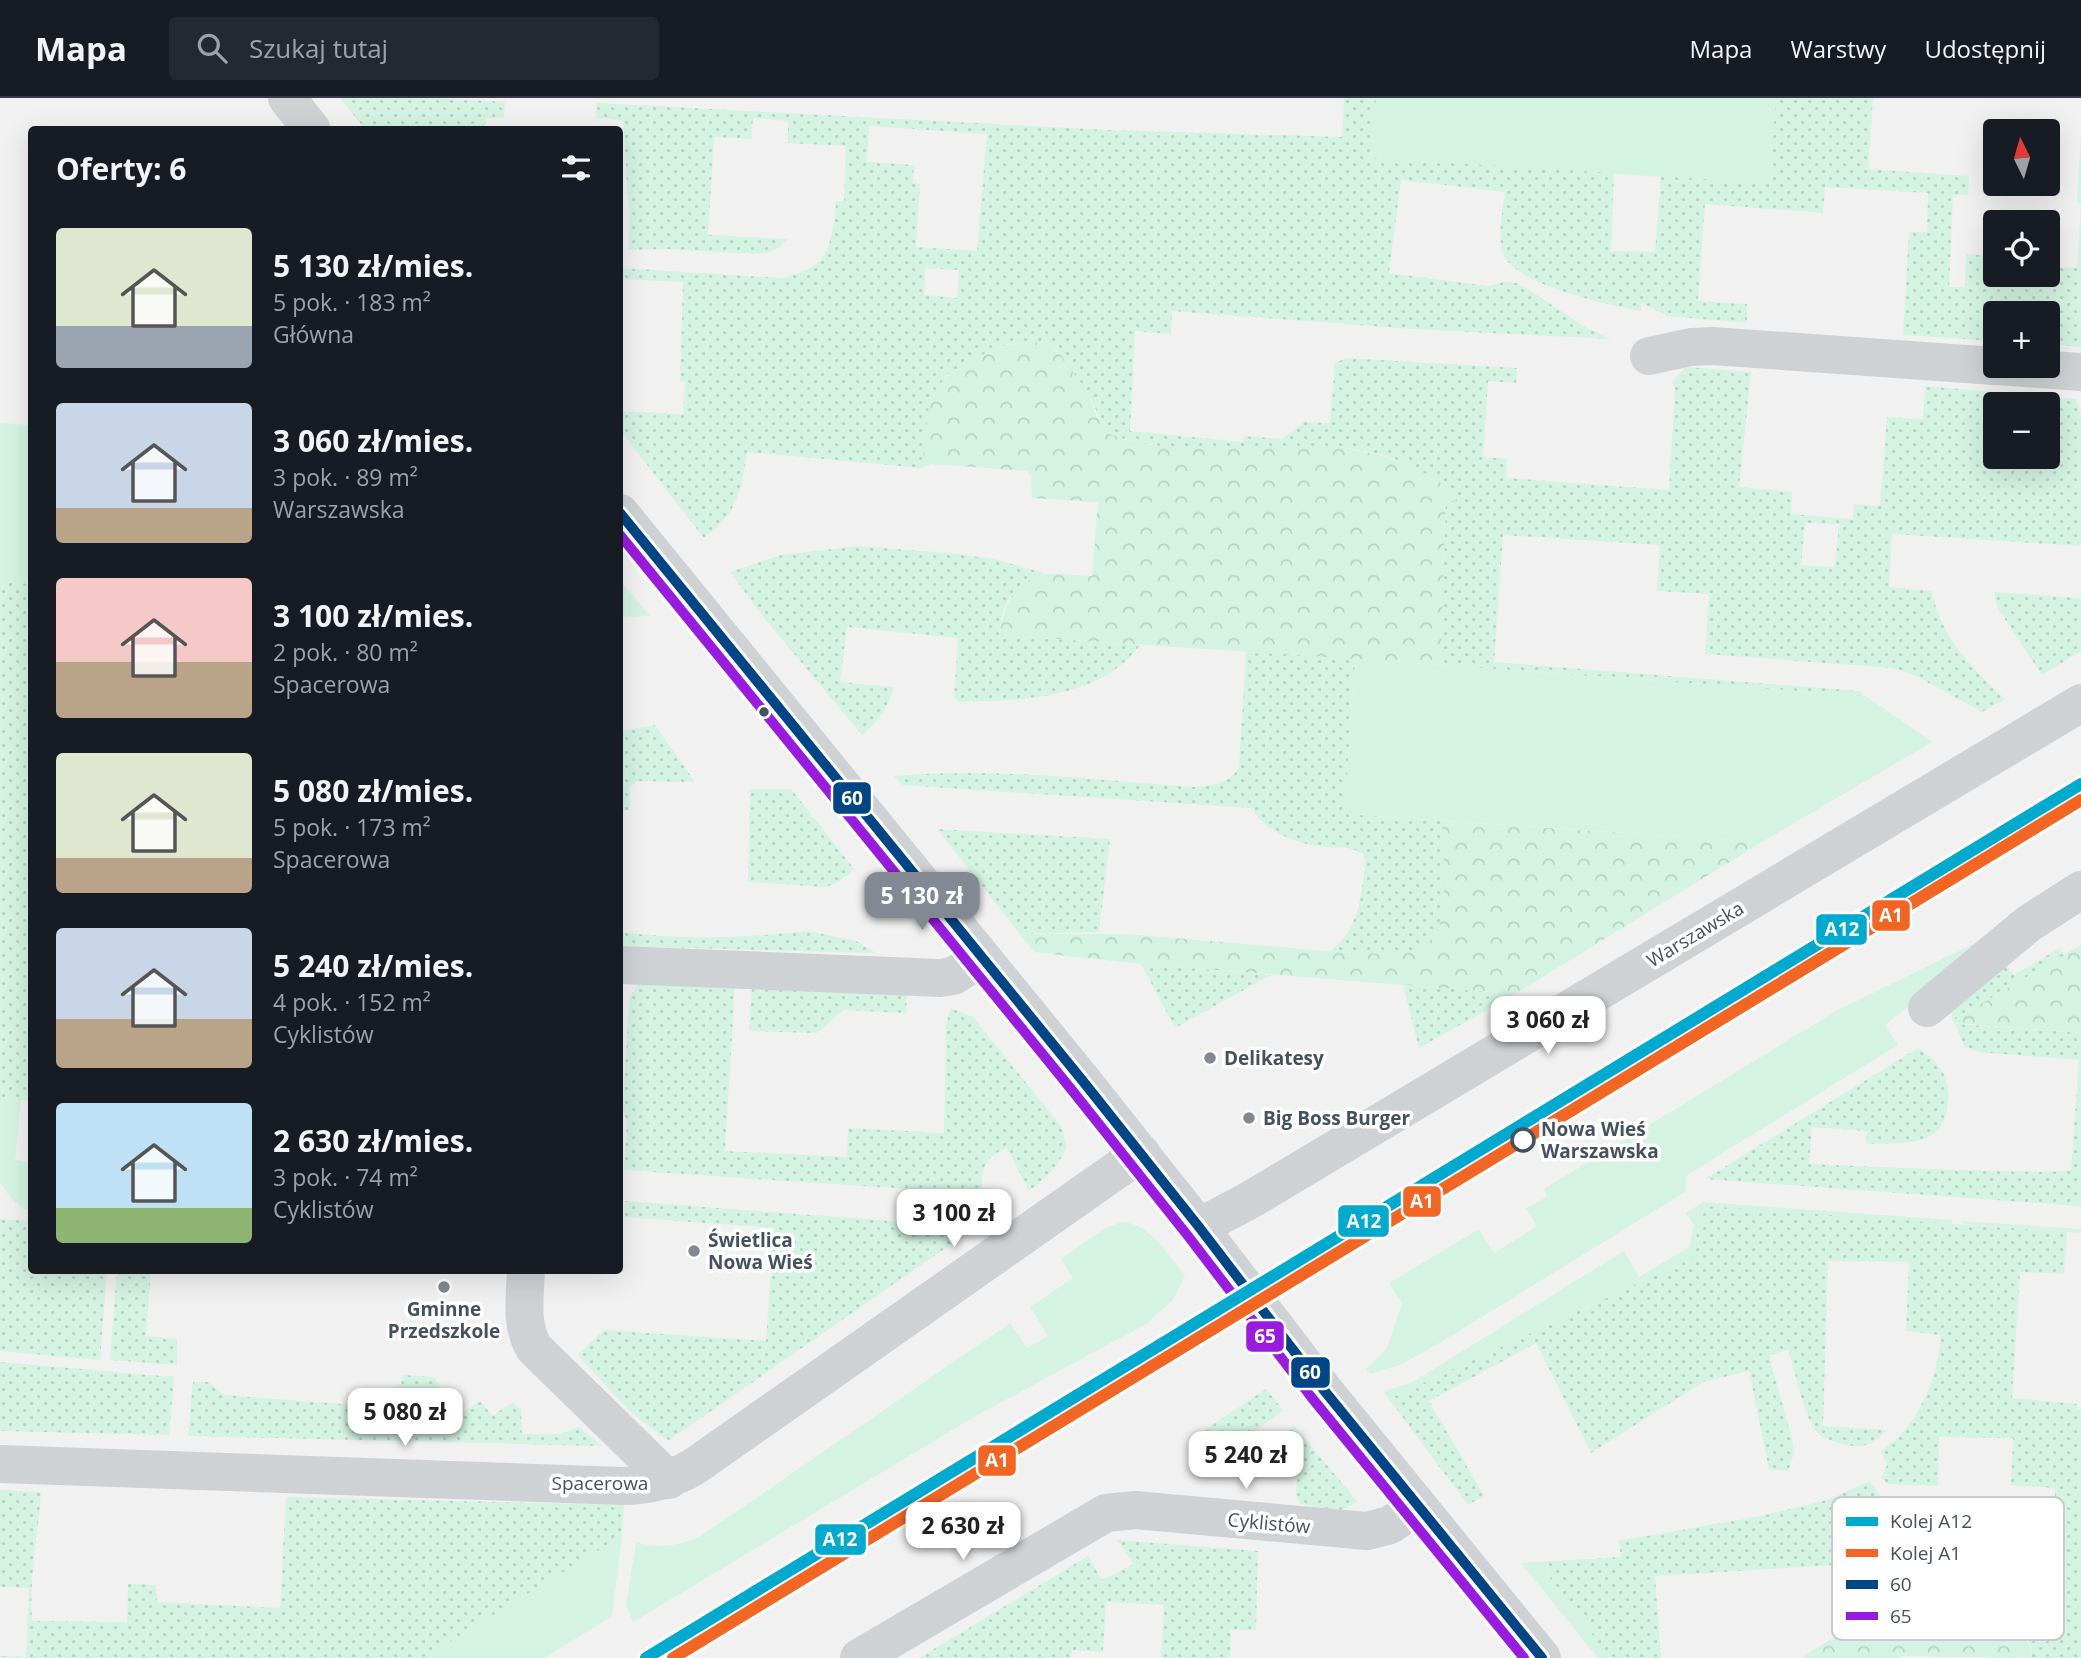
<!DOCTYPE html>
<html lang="pl">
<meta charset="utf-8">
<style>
body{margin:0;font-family:"Open Sans",sans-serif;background:#242831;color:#f1f3f6;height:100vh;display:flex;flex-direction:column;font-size:26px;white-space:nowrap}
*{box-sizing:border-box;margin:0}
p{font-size:23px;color:#9ea1a6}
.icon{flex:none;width:38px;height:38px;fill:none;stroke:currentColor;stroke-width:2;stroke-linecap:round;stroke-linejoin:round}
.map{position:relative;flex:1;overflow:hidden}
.details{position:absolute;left:28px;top:28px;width:595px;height:1148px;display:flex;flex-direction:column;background:#171b24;border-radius:7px;box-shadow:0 7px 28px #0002}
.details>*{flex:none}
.needle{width:46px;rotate:355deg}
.controls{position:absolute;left:1983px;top:21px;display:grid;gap:14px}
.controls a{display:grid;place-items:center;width:77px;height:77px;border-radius:7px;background:#171b24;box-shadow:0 7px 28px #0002;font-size:35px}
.price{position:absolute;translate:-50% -60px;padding:0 16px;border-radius:14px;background:#fff;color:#222;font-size:23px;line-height:46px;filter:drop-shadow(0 2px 4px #0008)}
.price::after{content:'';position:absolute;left:50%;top:42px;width:21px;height:16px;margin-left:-10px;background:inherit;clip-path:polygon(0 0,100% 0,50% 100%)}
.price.on{background:#828993;color:#fff}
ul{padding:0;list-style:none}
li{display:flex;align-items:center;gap:21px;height:175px;padding:0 28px}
li span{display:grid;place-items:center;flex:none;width:196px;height:140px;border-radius:7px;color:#555}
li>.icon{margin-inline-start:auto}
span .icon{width:84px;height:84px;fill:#fffc;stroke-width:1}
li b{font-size:30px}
h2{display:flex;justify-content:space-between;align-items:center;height:84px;padding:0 28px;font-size:30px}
header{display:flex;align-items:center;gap:42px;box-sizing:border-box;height:98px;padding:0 35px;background:#171b24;border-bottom:2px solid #363941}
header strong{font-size:33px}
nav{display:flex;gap:38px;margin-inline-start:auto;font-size:24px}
.search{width:490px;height:63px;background:#242831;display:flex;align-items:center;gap:18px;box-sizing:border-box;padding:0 24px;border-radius:7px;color:#9ea1a6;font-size:26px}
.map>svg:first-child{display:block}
.grass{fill:#d4f3e2}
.forest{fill:url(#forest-crowns)}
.park{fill:url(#park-dots);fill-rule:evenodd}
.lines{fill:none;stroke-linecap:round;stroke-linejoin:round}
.minor{stroke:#ced2d5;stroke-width:38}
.bus-1-casing{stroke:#fff;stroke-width:16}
.bus-2-casing{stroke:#fff;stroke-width:16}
.bus-1{stroke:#004687;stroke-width:10}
.bus-2{stroke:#991bdf;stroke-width:10}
.rail-1-casing{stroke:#fff;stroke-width:18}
.rail-2-casing{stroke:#fff;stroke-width:18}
.rail-1{stroke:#00a9ce;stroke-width:12}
.rail-2{stroke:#f26522;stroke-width:12}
.bus-dot{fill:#465160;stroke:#fff;stroke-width:2.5}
.poi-dot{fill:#828993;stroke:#fff;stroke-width:2.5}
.stop-dot{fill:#fff;stroke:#465160;stroke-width:3.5}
.labels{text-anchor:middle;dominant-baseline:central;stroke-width:7;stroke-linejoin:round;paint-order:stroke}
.street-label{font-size:19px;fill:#465160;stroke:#fff}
.poi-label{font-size:19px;font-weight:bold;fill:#465160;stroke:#fff;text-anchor:start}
.stop-label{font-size:19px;font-weight:bold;fill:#465160;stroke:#fff;text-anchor:start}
.key{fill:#fff;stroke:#c8cbcf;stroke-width:2}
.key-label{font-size:19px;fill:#465160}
.line-badge{stroke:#fff;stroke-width:2.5}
.badge-label{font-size:19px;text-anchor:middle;font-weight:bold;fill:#fff}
</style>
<header>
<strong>Mapa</strong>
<div class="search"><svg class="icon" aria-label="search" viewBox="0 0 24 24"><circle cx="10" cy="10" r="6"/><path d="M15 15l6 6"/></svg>Szukaj tutaj</div>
<nav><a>Mapa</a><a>Warstwy</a><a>Udostępnij</a></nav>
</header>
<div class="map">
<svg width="2081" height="1560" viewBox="0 0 2081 1560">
<defs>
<pattern id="forest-crowns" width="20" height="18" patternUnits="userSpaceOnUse" patternTransform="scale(1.75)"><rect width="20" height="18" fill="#d4f3e2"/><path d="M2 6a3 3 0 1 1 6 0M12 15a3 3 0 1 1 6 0" fill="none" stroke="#b7d2c4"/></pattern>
<pattern id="park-dots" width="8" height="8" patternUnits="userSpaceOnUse" patternTransform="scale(1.75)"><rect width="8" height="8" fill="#d4f3e2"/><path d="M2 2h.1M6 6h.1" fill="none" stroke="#b7d2c4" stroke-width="1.8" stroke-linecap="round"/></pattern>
</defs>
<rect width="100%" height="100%" fill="#f2f1f1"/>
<g class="grass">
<polygon points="1376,0 1776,0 1771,86 1370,60"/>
<polygon points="0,325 31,327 31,486 0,484"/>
<polygon points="620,482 650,518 620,519"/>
<polygon points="1355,561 1866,598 1932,644 1762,744 1344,716"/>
<polygon points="1973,846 1976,854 1885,927 1898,947 1687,1077 1685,1094 1436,1247 1400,1267 1370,1276 1366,1271 1387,1250 1402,1205 1389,1185 1479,1131 1494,1155 1537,1128 1526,1110 1547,1099 1544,1091 1836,913"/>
<polygon points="0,1000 21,1002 15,1062 31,1064 31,1112 24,1111 10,1099 0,1084"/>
<polygon points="1703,1104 1952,1122 1952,1126 1691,1161 1389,1301 1383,1293 1411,1285 1624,1153 1639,1179 1689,1149 1694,1127 1686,1115"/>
<polygon points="1963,1123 2081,1131 2081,1135 1963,1126"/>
<path d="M1122,1124C1150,1125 1168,1158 1185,1177L1173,1202L1146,1226L972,1320L633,1524L626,1508L636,1444C659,1451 679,1448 701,1438L1010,1225L1027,1250L1048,1238L1030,1209L1073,1180L1061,1161L1106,1130Z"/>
<polygon points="622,1438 612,1518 545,1560 423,1560"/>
<polygon points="1538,1464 1610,1560 1598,1560 1521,1465"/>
</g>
<g class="forest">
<path d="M1031,243L1050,248L1066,261L1088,295L1097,319L1125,342L1152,347L1212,350L1295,346L1329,347L1375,356L1412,367L1440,384L1451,393L1458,404H1446L1441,567L999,537C1004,511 1013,476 1047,476C1062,475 1076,478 1092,478L1098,404L1032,400L1031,378L1027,373L931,366L922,370C924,351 923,322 929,305C944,264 992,250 1031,243Z"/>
<polygon points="1442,723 1762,744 1515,896 1141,866 1034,854 1020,836 1127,836 1350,855 1439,831 1442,809"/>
<polygon points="2081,847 2081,935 1956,925 1955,921"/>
<path d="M1942,1461C1981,1462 1995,1458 2007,1501C2010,1509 2011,1520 2015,1527C2024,1540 2031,1544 2032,1560L1902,1558V1560H1801L1847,1531L1923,1513L1936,1506L1940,1498Z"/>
</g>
<g class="park">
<polygon points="340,0 436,0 505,4 504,20 486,20 485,31 365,31"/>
<path d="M1344,0H1376L1370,60L1614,75L1611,153L1655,154L1661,78L1770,86L1776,0H1873L1868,71L1969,78L1968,97H1953L1949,189H1965L1966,156L1995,158V177H2048V169L2077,170L2081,106L2077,105L2081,36V249L2048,246V215H1995V243L1903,237L1909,134H1927L1928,95L1825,89L1823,115L1705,106L1698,203L1747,206V225L1668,218L1641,205V213C1611,207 1513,187 1503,155C1497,137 1503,112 1505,94L1401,82L1389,175L1488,188L1504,184L1516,185L1531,193L1585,229L1611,241L1412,231L1172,213L1171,236L1135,233L1130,333L1243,344L1244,338L1282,341L1304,324L1330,325L1335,265L1346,260L1517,270L1516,285L1488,283L1483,359L1507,361L1506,380L1669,392L1675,289L1671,285L1686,269L1751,274L1739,389L1792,394L1791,416L1853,421L1854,406L1880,408L1887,319L1923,321L1925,288L2076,301L2081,317V448L1892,436L1889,489L1931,493C1944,543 1968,566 2005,601L1982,614L1916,578L1893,570L1705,556L1709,496L1657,493L1660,447L1503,437L1494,564L1859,593L1866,598L1441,567L1446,404L1458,403C1450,390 1439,383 1426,376C1325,317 1209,375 1107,335L1088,295L1058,253L1050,248L1031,243L1007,247L987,254L946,277L929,305L922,370L747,354C741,393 738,415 704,440L620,332V313L683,316L685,284L680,283L683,184L620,181V170L781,180C831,169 832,147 836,103H844L846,48L788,45V23L753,20L751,41L714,39L708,137L788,141L780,149L770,154L755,156L670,151L628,152L629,116L623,23L602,20L595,21L597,5L1108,32L1342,39ZM869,28L987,36L977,153L916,149L920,86L913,85L914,67L867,64ZM925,170L959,172L957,200L924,197ZM1995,306H2048V359H1995ZM1805,425L1839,426L1835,469L1801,467Z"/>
<path d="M859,448L948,455L994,461L1044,475C1011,489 1003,502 999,537L1140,547C1099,602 1022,602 959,604L954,599L958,540L847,529L840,584L894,589C888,611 878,623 862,637L765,521L730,474L781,457Z"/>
<polygon points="0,484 31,486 31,1003 0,1000"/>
<polygon points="1994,494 2081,500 2081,553 2042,577 1997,509"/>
<path d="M1246,554L1355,561L1344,716L1442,723C1443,755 1448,799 1439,830C1438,837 1432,843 1427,847C1408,860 1354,855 1331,853C1359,830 1362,798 1365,763L1363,756C1351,748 1339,750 1326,749C1298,747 1266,734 1251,710L902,687L894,678C994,669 1094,682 1193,689C1212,687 1229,687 1239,669Z"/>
<polygon points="655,627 695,684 635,683 635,686 630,687 629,712 620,712 620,633"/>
<polygon points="750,691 791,691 854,771 839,784 826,789 748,784"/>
<polygon points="937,731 1110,741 1099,834 1020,836"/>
<path d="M808,833L856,843L876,855L620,848V834C681,842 746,840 808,833Z"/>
<path d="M2060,850L2064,857L1955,921L1957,926L2081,935V1108L1705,1081L1918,950C1927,956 1936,963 1942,973C1952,989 1950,1021 1936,1034C1920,1048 1886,1045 1866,1046L1867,1033L1812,1029L1809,1066L1954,1072L2050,1074L2071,1072L2079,962L1979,954L1965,949L1952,920V907L2004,865L2014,877Z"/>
<polygon points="1141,866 1271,877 1175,930"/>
<path d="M638,884L735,888L725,1053L847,1059L848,1030L944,1035L946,926L951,910L973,919L1061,1028L1067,1049C1058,1069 1046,1080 1029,1093L1007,1050C982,1060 982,1071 981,1096L624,1072L627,1025L623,1011L629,900Z"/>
<polygon points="1403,887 1515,896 1419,950"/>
<polygon points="752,889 907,896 906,915 843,912 817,935 749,933"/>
<polygon points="625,1103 971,1129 970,1133 668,1343 628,1312 578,1257 604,1232 766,1243 774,1130 624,1119"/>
<path d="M1704,1108L2067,1134L2064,1176L2020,1174L2012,1300L2077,1306L2076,1311L2081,1312V1560H2032L2031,1547L2015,1526L2003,1481L1981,1462L2054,1464L2055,1390L2011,1387L2013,1340L1939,1339L1938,1388L1888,1386L1881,1380L1887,1367L1881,1353C1918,1330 1938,1278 1941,1237L1906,1233L1909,1164L1828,1163L1823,1328L1888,1332C1867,1348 1865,1352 1838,1345C1832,1343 1824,1340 1818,1335C1805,1325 1795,1270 1788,1252L1769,1257L1793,1345L1794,1355L1788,1373L1769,1371L1749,1273L1703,1284L1591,1355L1536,1245L1429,1303L1484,1398L1468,1407L1389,1301L1691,1161Z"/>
<polygon points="0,1121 31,1123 32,1172 107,1173 100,1262 0,1253"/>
<polygon points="117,1173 151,1173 146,1238 177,1241 177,1267 110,1262"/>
<polygon points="0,1264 174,1279 169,1337 0,1333"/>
<polygon points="403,1277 434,1279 458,1317 481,1303 492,1318 513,1304 521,1311 522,1336 560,1336 579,1329 602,1348 188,1338 193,1284 208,1284 224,1297 354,1307 401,1286"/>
<polygon points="1266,1291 1283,1312 1240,1345 1190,1342"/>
<polygon points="1294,1328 1358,1404 1340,1413 1300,1406 1296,1397 1298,1358 1281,1338"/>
<polygon points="1870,1383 1880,1398 1892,1401 1889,1481 1882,1489 1856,1491 1854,1466 1655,1478 1661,1560 1610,1560 1538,1464 1621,1459 1619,1443 1761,1418 1827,1402"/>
<path d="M0,1392L41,1394C38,1436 29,1480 32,1523L127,1524L128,1486L156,1487L157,1504L280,1510L286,1399L624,1407L622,1438L423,1560H0V1558L26,1559L29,1490L0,1489Z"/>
<polygon points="1117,1442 1258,1453 1256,1532 1231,1532 1230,1560 1161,1560 1164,1507 1106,1504 1103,1554 1072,1552 1071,1560 919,1560 1088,1458 1102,1482 1134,1466"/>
</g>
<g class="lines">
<g class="minor">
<polyline points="287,0 312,32"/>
<polyline points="1649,258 1691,249 1712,248 1995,268"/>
<polyline points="1998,268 2081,274"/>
<polyline points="620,415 1082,982 1199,1129 1323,1291 1542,1560"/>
<polyline points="620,867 940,880 953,878 982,860"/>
<polyline points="1927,910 2028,826 2081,792"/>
<polyline points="1199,1129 1250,1102 2081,605"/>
<path d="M526,1172C525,1199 520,1226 534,1250L669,1382"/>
<path d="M0,1366L623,1388C650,1388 672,1382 695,1368L1141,1055"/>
<polyline points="859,1560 1106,1415 1135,1412 1367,1433 1390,1427 1418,1408"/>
</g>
<defs>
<polyline id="bus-1" points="620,415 1082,982 1199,1129 1323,1291 1542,1560"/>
<polyline id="bus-2" points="620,437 1071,991 1188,1138 1312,1300 1524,1560"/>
</defs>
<use href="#bus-1" class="bus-1-casing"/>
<use href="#bus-2" class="bus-2-casing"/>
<use href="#bus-1" class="bus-1"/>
<use href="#bus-2" class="bus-2"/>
<defs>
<polyline id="rail-1" points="646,1560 2081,686"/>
<polyline id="rail-2" points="673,1560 2081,702"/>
</defs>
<use href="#rail-1" class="rail-1-casing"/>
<use href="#rail-2" class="rail-2-casing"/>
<use href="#rail-1" class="rail-1"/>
<use href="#rail-2" class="rail-2"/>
</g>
<circle class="bus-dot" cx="764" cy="614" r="6"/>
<g class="poi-dot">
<circle cx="1210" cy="960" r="7"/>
<circle cx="1249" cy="1020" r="7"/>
<circle cx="694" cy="1153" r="7"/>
<circle cx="444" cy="1189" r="7"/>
</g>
<circle class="stop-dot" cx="1523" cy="1042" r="11"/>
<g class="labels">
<g class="street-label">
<text transform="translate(1695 836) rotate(-31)">Warszawska</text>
<text x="600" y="1385">Spacerowa</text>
<text transform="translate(1269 1425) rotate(5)">Cyklistów</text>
</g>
<g class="poi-label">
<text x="1224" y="960">Delikatesy</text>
<text x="1263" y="1020">Big Boss Burger</text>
<text x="708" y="1142">Świetlica<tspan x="708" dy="22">Nowa Wieś</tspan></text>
<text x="444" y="1211" text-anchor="middle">Gminne<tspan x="444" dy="22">Przedszkole</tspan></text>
</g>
<g class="stop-label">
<text x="1541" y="1031">Nowa Wieś<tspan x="1541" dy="22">Warszawska</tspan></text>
</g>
</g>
<rect x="1832" y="1399" width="232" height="143" rx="10" class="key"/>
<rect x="1846" y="1419" width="32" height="9" fill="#00a9ce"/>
<rect x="1846" y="1451" width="32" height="8" fill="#f26522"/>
<rect x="1846" y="1482" width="32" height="9" fill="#004687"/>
<rect x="1846" y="1514" width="32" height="8" fill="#991bdf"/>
<g class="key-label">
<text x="1890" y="1430">Kolej A12</text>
<text x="1890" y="1462">Kolej A1</text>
<text x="1890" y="1493">60</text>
<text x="1890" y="1525">65</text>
</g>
<g class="line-badge">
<rect x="832" y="683" width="40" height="34" rx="7" fill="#004687"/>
<rect x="1871" y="801" width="40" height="33" rx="7" fill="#f26522"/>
<rect x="1815" y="815" width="53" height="33" rx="7" fill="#00a9ce"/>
<rect x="1402" y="1087" width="40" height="33" rx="7" fill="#f26522"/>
<rect x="1337" y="1106" width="53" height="34" rx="7" fill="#00a9ce"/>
<rect x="1245" y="1222" width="40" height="33" rx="7" fill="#991bdf"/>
<rect x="1290" y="1258" width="41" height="33" rx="7" fill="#004687"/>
<rect x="977" y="1346" width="40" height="33" rx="7" fill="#f26522"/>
<rect x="814" y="1425" width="53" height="33" rx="7" fill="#00a9ce"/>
</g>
<g class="badge-label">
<text x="852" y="707">60</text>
<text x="1891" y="824">A1</text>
<text x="1842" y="838">A12</text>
<text x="1422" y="1110">A1</text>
<text x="1364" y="1130">A12</text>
<text x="1265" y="1245">65</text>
<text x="1310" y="1281">60</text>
<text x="997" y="1369">A1</text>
<text x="840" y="1448">A12</text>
</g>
</svg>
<div class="controls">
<a><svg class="needle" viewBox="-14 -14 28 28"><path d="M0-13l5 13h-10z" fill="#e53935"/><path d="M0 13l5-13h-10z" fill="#9ea1a6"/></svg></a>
<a><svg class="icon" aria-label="locate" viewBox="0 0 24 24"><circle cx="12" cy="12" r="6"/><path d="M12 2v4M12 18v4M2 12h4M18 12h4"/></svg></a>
<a>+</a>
<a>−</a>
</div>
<b class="price on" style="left:922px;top:834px">5 130 zł</b>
<b class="price" style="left:1548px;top:958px">3 060 zł</b>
<b class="price" style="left:954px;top:1151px">3 100 zł</b>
<b class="price" style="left:405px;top:1350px">5 080 zł</b>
<b class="price" style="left:1246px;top:1393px">5 240 zł</b>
<b class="price" style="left:963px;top:1464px">2 630 zł</b>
<section class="details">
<h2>Oferty: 6<svg class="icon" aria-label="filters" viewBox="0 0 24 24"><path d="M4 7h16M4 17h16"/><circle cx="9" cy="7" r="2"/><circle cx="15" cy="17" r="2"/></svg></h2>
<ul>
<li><span style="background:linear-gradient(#dfe7d0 70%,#9aa5b1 0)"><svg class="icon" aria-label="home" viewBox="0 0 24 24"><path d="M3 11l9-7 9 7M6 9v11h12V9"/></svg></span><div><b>5 130 zł/mies.</b><p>5 pok. · 183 m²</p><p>Główna</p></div></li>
<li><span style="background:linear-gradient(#c9d6e8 75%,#b9a48a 0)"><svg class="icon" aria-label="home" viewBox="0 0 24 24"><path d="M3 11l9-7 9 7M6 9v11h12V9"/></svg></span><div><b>3 060 zł/mies.</b><p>3 pok. · 89 m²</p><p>Warszawska</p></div></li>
<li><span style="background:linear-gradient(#f6c9c9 60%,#b9a48a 0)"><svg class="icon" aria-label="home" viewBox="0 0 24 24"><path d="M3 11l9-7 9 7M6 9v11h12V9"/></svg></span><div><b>3 100 zł/mies.</b><p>2 pok. · 80 m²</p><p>Spacerowa</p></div></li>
<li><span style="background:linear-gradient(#dfe7d0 75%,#b9a48a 0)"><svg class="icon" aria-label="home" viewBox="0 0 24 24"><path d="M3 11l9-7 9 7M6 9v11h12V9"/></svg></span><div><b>5 080 zł/mies.</b><p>5 pok. · 173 m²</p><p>Spacerowa</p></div></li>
<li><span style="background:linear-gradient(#c9d6e8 65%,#b9a48a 0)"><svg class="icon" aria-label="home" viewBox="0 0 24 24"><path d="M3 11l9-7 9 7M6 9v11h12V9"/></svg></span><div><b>5 240 zł/mies.</b><p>4 pok. · 152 m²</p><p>Cyklistów</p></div></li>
<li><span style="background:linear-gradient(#bfe0f5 75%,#8fb573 0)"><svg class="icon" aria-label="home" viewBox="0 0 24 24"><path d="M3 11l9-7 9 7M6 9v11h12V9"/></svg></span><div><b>2 630 zł/mies.</b><p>3 pok. · 74 m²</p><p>Cyklistów</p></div></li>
</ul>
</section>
</div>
